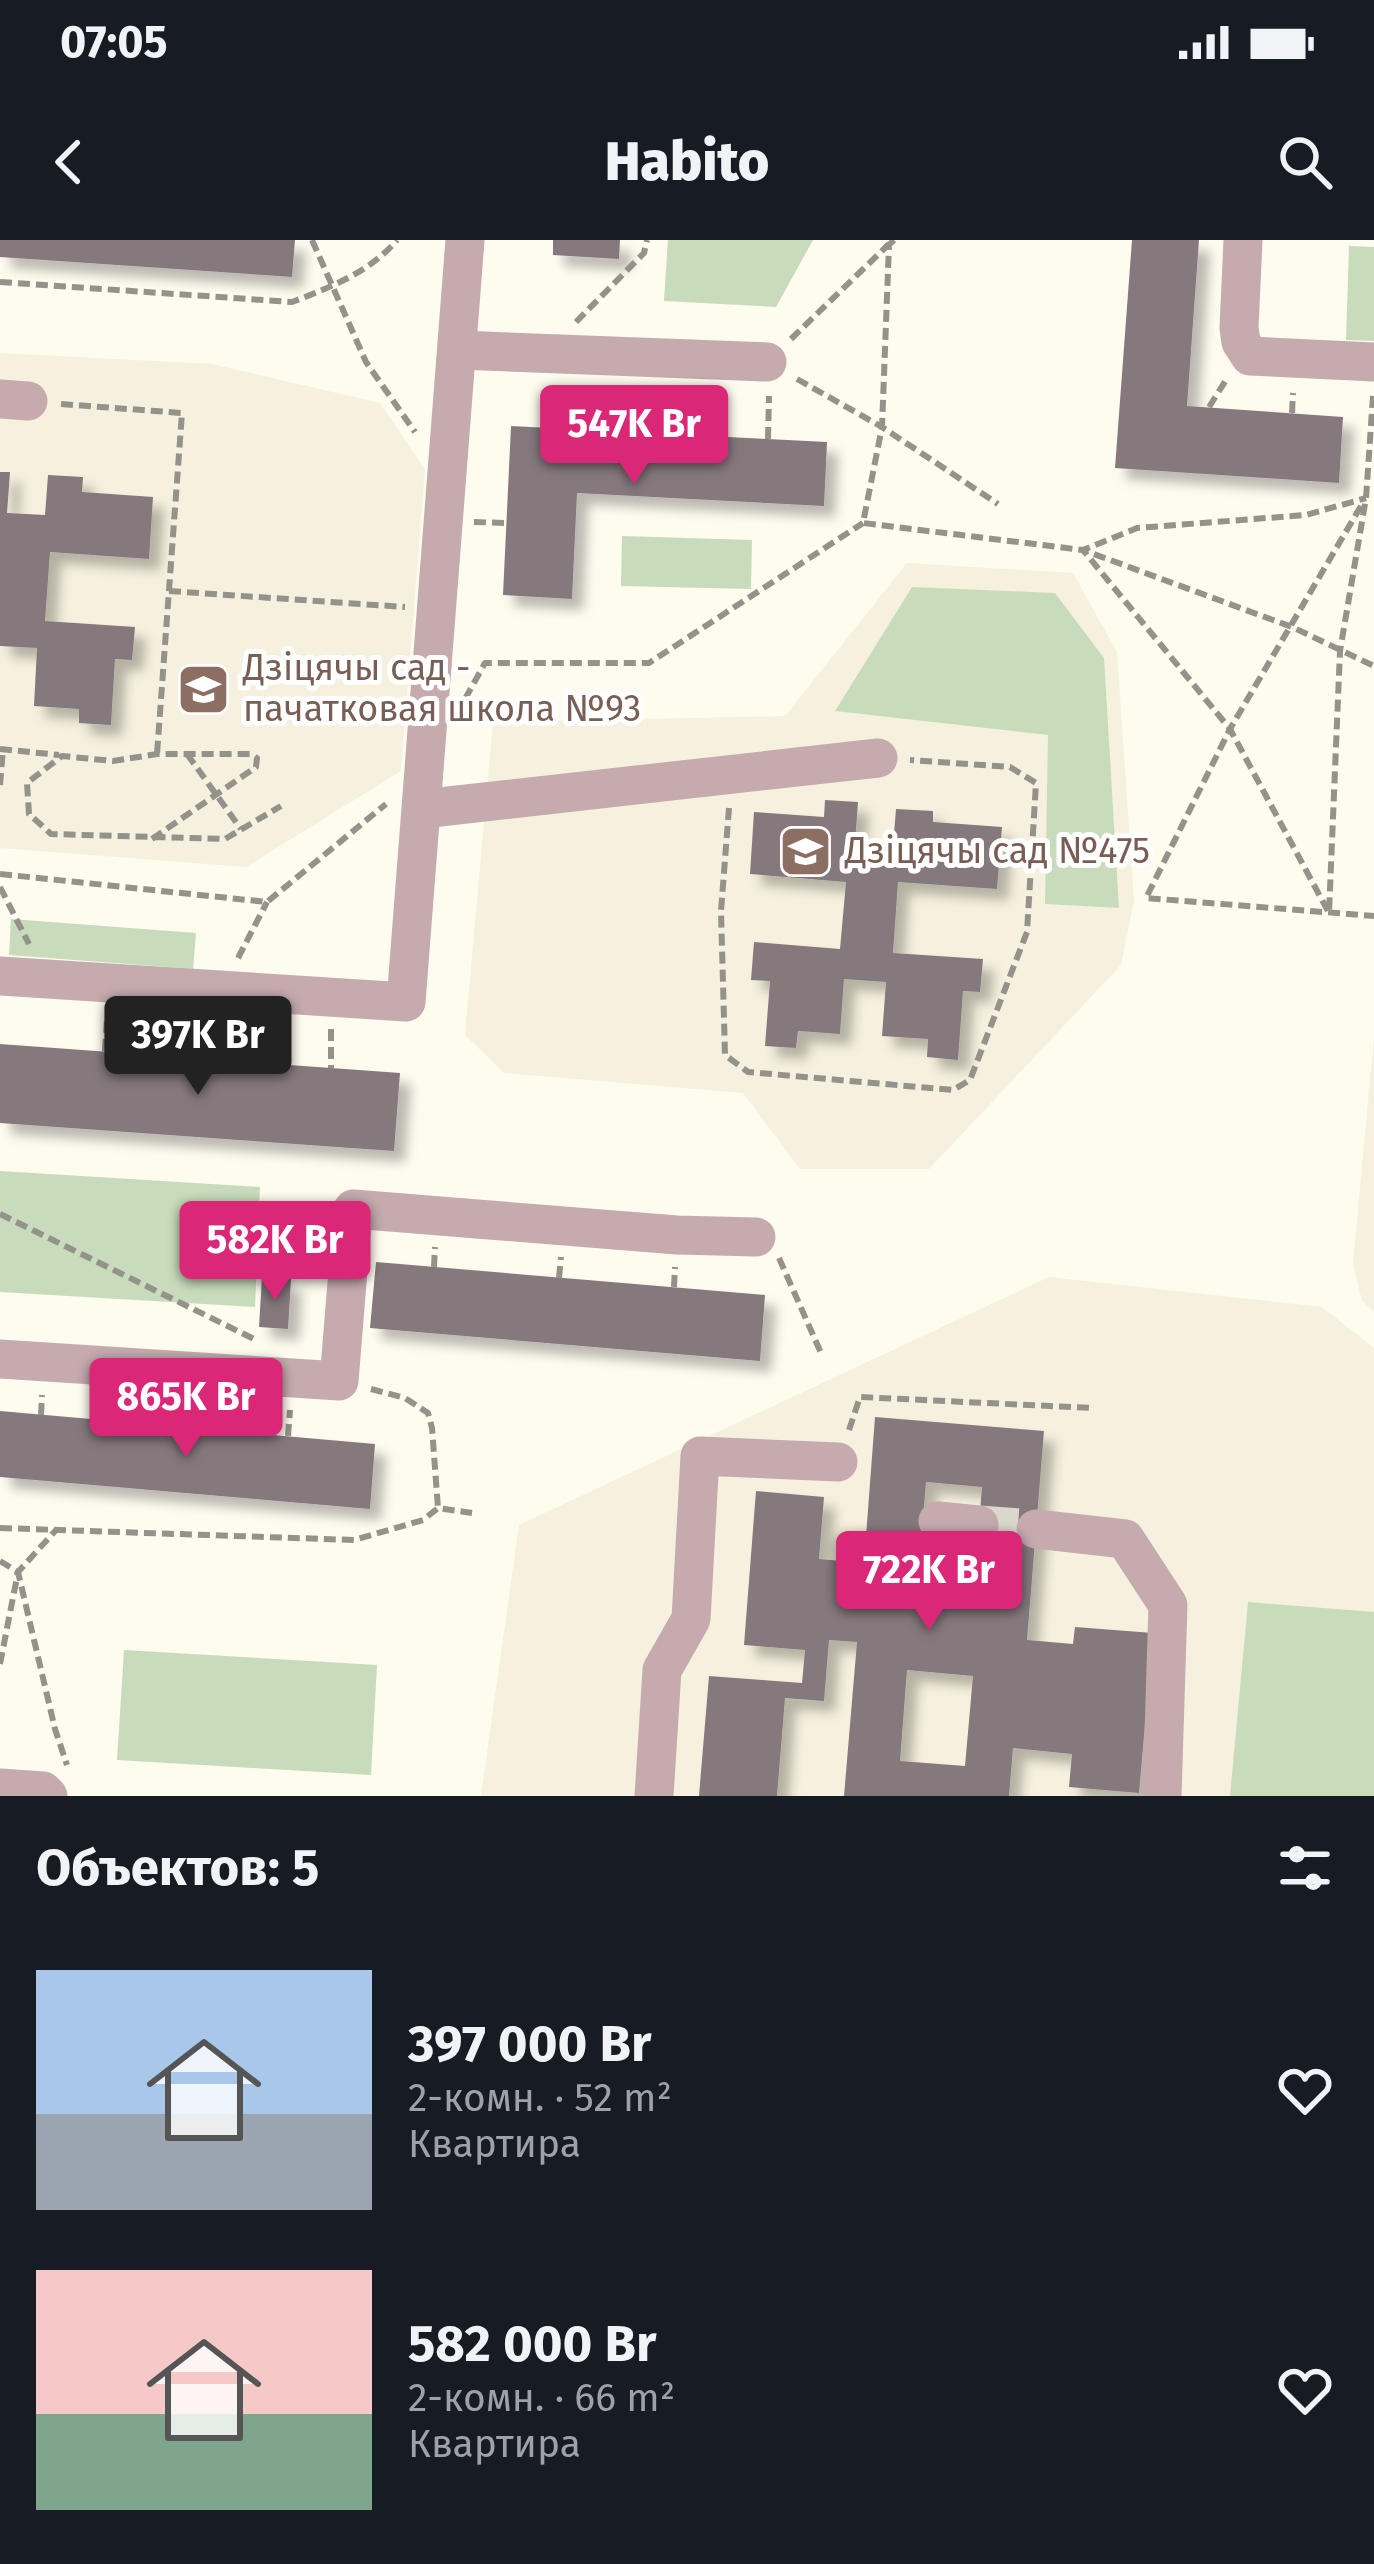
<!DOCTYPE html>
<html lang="ru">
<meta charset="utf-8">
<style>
body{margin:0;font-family:"Fira Sans",sans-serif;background:#242831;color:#f1f3f6;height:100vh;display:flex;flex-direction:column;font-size:45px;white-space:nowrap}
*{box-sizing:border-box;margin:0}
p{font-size:39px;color:#9ea1a6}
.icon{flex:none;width:66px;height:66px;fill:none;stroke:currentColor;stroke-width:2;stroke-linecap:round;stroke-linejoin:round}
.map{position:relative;height:1556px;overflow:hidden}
.drawer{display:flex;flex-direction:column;background:#171b24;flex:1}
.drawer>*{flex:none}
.price{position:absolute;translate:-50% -102px;padding:0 27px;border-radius:12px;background:#db2777;color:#fff;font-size:39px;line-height:78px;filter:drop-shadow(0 3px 6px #0008)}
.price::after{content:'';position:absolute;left:50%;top:72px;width:36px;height:27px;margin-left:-18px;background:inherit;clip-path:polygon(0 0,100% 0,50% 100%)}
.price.current{background:#222;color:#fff}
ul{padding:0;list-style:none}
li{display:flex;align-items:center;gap:36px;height:300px;padding:0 36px}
li span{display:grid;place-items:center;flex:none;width:336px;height:240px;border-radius:0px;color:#555}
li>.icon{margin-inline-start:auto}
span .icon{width:144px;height:144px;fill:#fffc;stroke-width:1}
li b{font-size:51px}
h2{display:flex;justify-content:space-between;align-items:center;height:144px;padding:0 36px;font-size:51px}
.status{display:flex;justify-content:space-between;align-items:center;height:84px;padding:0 60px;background:#171b24;direction:ltr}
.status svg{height:33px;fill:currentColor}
header{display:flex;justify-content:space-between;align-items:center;height:156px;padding:0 36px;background:#171b24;font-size:54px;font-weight:800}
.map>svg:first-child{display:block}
.built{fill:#f6f1de}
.green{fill:#c8dcbc}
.building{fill:#85797e;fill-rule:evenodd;filter:url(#shadow)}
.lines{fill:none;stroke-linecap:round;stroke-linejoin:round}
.minor-tunnel{stroke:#dad7cc;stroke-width:39;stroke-dasharray:39 20;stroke-linecap:butt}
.path{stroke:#94928a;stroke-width:6;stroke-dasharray:12 6;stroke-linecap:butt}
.minor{stroke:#c5aaae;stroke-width:39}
.labels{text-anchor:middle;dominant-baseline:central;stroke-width:10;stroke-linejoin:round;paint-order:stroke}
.education-label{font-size:36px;fill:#785e54;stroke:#fff;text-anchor:start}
</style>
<div class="status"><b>07:05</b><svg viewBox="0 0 49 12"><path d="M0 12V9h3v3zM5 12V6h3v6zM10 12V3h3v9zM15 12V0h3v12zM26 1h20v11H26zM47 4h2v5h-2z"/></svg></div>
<header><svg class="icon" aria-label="back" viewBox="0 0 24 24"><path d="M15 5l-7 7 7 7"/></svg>Habito<svg class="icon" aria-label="search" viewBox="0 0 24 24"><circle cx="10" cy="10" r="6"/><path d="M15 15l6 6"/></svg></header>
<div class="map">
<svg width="1374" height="1556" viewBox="0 0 1374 1556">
<defs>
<filter id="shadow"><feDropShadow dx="11" dy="11" stdDeviation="6" flood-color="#0004"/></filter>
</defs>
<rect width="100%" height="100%" fill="#fefbef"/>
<g class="built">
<polygon points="0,113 212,124 380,163 425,230 401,531 246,627 0,608"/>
<polygon points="907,323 1073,333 1117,412 1134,661 1121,725 929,929 800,929 743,853 504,833 465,795 493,482 785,476"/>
<polygon points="1374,797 1374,1072 1362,1061 1353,1024"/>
<polygon points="1049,1037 1322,1067 1374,1108 1374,1556 481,1556 519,1285"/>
</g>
<g class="green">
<polygon points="668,0 813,0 776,67 664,61"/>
<polygon points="1349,6 1374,7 1374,101 1346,100"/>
<polygon points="622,296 752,300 751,349 621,346"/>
<polygon points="912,347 1055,353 1104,418 1119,668 1045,664 1048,495 835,471"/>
<polygon points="11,679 196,693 193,729 9,715"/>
<polygon points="0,931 260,947 255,1067 0,1052"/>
<polygon points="1248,1362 1374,1372 1374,1556 1230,1556"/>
<polygon points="124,1410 377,1425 371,1535 117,1520"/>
</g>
<g class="building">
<polygon points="0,0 295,0 292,37 0,17"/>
<polygon points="553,0 620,0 619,19 553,15"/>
<polygon points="1132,0 1199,0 1187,166 1343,177 1339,243 1115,228"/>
<polygon points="511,186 827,202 824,266 577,253 572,359 503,355"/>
<polygon points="0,232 10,232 7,273 45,275 48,235 83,237 82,252 153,257 149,319 50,312 45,381 135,387 132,420 115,419 111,485 79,483 79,469 34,466 37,408 0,406"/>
<polygon points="825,560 858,562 855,603 893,606 896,569 933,571 933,582 1002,587 997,649 898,642 893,713 983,719 980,752 963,751 958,820 927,817 928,799 882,796 886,742 844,739 840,794 798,791 796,808 765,806 770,741 751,740 754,702 840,709 846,642 750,634 754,572 824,577"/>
<polygon points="0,804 400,833 394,911 0,883"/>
<polygon points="376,1022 765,1055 760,1121 370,1088"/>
<polygon points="262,1037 291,1039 288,1089 259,1087"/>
<polygon points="0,1171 375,1204 370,1269 0,1237"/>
<path d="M875,1177L1044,1191L1027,1400L1073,1404L1075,1387L1153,1393L1139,1553L1069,1547L1072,1514L1013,1508L1009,1556H844L857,1402L829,1400L824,1461L785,1458L777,1556H699L709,1436L802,1443L805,1410L744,1405L756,1251L824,1257L819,1319L864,1323ZM926,1242L982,1247L975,1333L919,1328ZM907,1430L973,1436L965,1526L900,1521Z"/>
</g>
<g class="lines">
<polyline class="minor-tunnel" points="979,1285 1036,1289"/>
<g class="path">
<polyline points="312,0 366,122 415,192"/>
<polyline points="894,0 889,5 882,187 863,283 1083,310 1137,288 1306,275 1366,258"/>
<path d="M0,42L292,62C331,47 370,32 397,0"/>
<polyline points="576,82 644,13 647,0"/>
<polyline points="791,99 889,4"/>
<polyline points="797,139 882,187 998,264"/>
<polyline points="1373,156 1366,258 1340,411 1329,673 1230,489 1083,310 1292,387 1374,426"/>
<polyline points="61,164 182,173 157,514"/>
<polyline points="1209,167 1226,140"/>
<polyline points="1292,173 1293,153"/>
<polyline points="594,190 594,152"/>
<polyline points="680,194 680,150"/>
<polyline points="768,199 769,156"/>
<polyline points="1361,266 1230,489 1146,658 1374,676"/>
<polyline points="474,282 506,283"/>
<polyline points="169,351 405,367"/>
<polyline points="465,459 485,423 649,423 863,283"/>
<polyline points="0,509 59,515"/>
<polyline points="187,514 241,589"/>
<polyline points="0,545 3,509"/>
<polyline points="729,568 721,671 725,815 748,832 953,850 970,840 1027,692 1036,543 1010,527 910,520"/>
<polyline points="152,599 256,527 257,518 250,514 157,514 113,521 62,516 27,543 29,574 51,594 225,599 281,566"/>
<polyline points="0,634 267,662 386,564"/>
<polyline points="0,647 29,704"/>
<polyline points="238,718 267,662"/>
<polyline points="331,789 331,828"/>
<polyline points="105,811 107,779"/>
<polyline points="220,820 221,781"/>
<polyline points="0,974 254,1099"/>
<polyline points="779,1018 821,1113"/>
<polyline points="434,1027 435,1007"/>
<polyline points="559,1038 561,1017"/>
<polyline points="674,1047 675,1027"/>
<polyline points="371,1149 405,1158 428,1173 432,1188 438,1268"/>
<polyline points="41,1175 42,1155"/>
<polyline points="164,1185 165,1165"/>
<polyline points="849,1190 860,1157 1092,1168"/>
<polyline points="288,1196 290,1170"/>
<polyline points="0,1288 354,1300 423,1280 438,1268 472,1273"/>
<polyline points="0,1321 18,1332 55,1489 67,1525"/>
<polyline points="0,1424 18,1332 57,1289"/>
</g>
<g class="minor">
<polyline points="1243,0 1239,88 1241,102 1250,116 1374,122"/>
<polyline points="457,110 767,122"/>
<polyline points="0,159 28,161"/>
<polyline points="422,569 878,518"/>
<polyline points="0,736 406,762 465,0"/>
<polyline points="0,1119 339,1141 353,969 677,995 756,997"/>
<polyline points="938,1281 979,1285"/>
<polyline points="1036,1289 1125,1299 1168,1365 1162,1556"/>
<polyline points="0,1548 43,1551 48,1556"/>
<polyline points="654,1556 662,1430 691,1379 700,1216 838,1222"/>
</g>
</g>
<defs>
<symbol id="school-square" viewBox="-11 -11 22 22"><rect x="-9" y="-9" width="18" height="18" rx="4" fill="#8d6e63" stroke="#fff"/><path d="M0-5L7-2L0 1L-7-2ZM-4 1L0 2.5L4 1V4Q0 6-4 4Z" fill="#fff"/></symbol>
</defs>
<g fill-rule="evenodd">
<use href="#school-square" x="174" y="420" width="59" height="59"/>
<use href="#school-square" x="776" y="582" width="59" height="59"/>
</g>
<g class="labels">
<g class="education-label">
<text x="243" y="428">Дзіцячы сад -<tspan x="243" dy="41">пачатковая школа №93</tspan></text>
<text x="845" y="611">Дзіцячы сад №475</text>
</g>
</g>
</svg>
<b class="price" style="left:634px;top:247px">547K Br</b>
<b class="price current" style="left:198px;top:858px">397K Br</b>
<b class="price" style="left:275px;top:1063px">582K Br</b>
<b class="price" style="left:186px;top:1220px">865K Br</b>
<b class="price" style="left:929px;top:1393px">722K Br</b>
</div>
<section class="drawer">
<h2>Объектов: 5<svg class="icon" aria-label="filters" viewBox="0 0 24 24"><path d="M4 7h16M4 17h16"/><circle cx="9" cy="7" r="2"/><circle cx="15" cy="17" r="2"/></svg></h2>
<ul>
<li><span style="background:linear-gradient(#a9c7e8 60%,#9aa5b1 0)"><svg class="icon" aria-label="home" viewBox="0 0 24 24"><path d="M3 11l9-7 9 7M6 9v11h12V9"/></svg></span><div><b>397 000 Br</b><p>2-комн. · 52 m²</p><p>Квартира</p></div><svg class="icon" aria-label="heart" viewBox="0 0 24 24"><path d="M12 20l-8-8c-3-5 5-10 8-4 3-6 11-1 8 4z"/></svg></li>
<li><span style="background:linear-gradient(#f6c9c9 60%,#7fa58c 0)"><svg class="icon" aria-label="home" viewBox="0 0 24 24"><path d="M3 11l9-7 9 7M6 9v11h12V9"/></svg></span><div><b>582 000 Br</b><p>2-комн. · 66 m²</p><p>Квартира</p></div><svg class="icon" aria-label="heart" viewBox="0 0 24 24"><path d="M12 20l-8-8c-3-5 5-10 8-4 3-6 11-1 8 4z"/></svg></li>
</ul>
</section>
